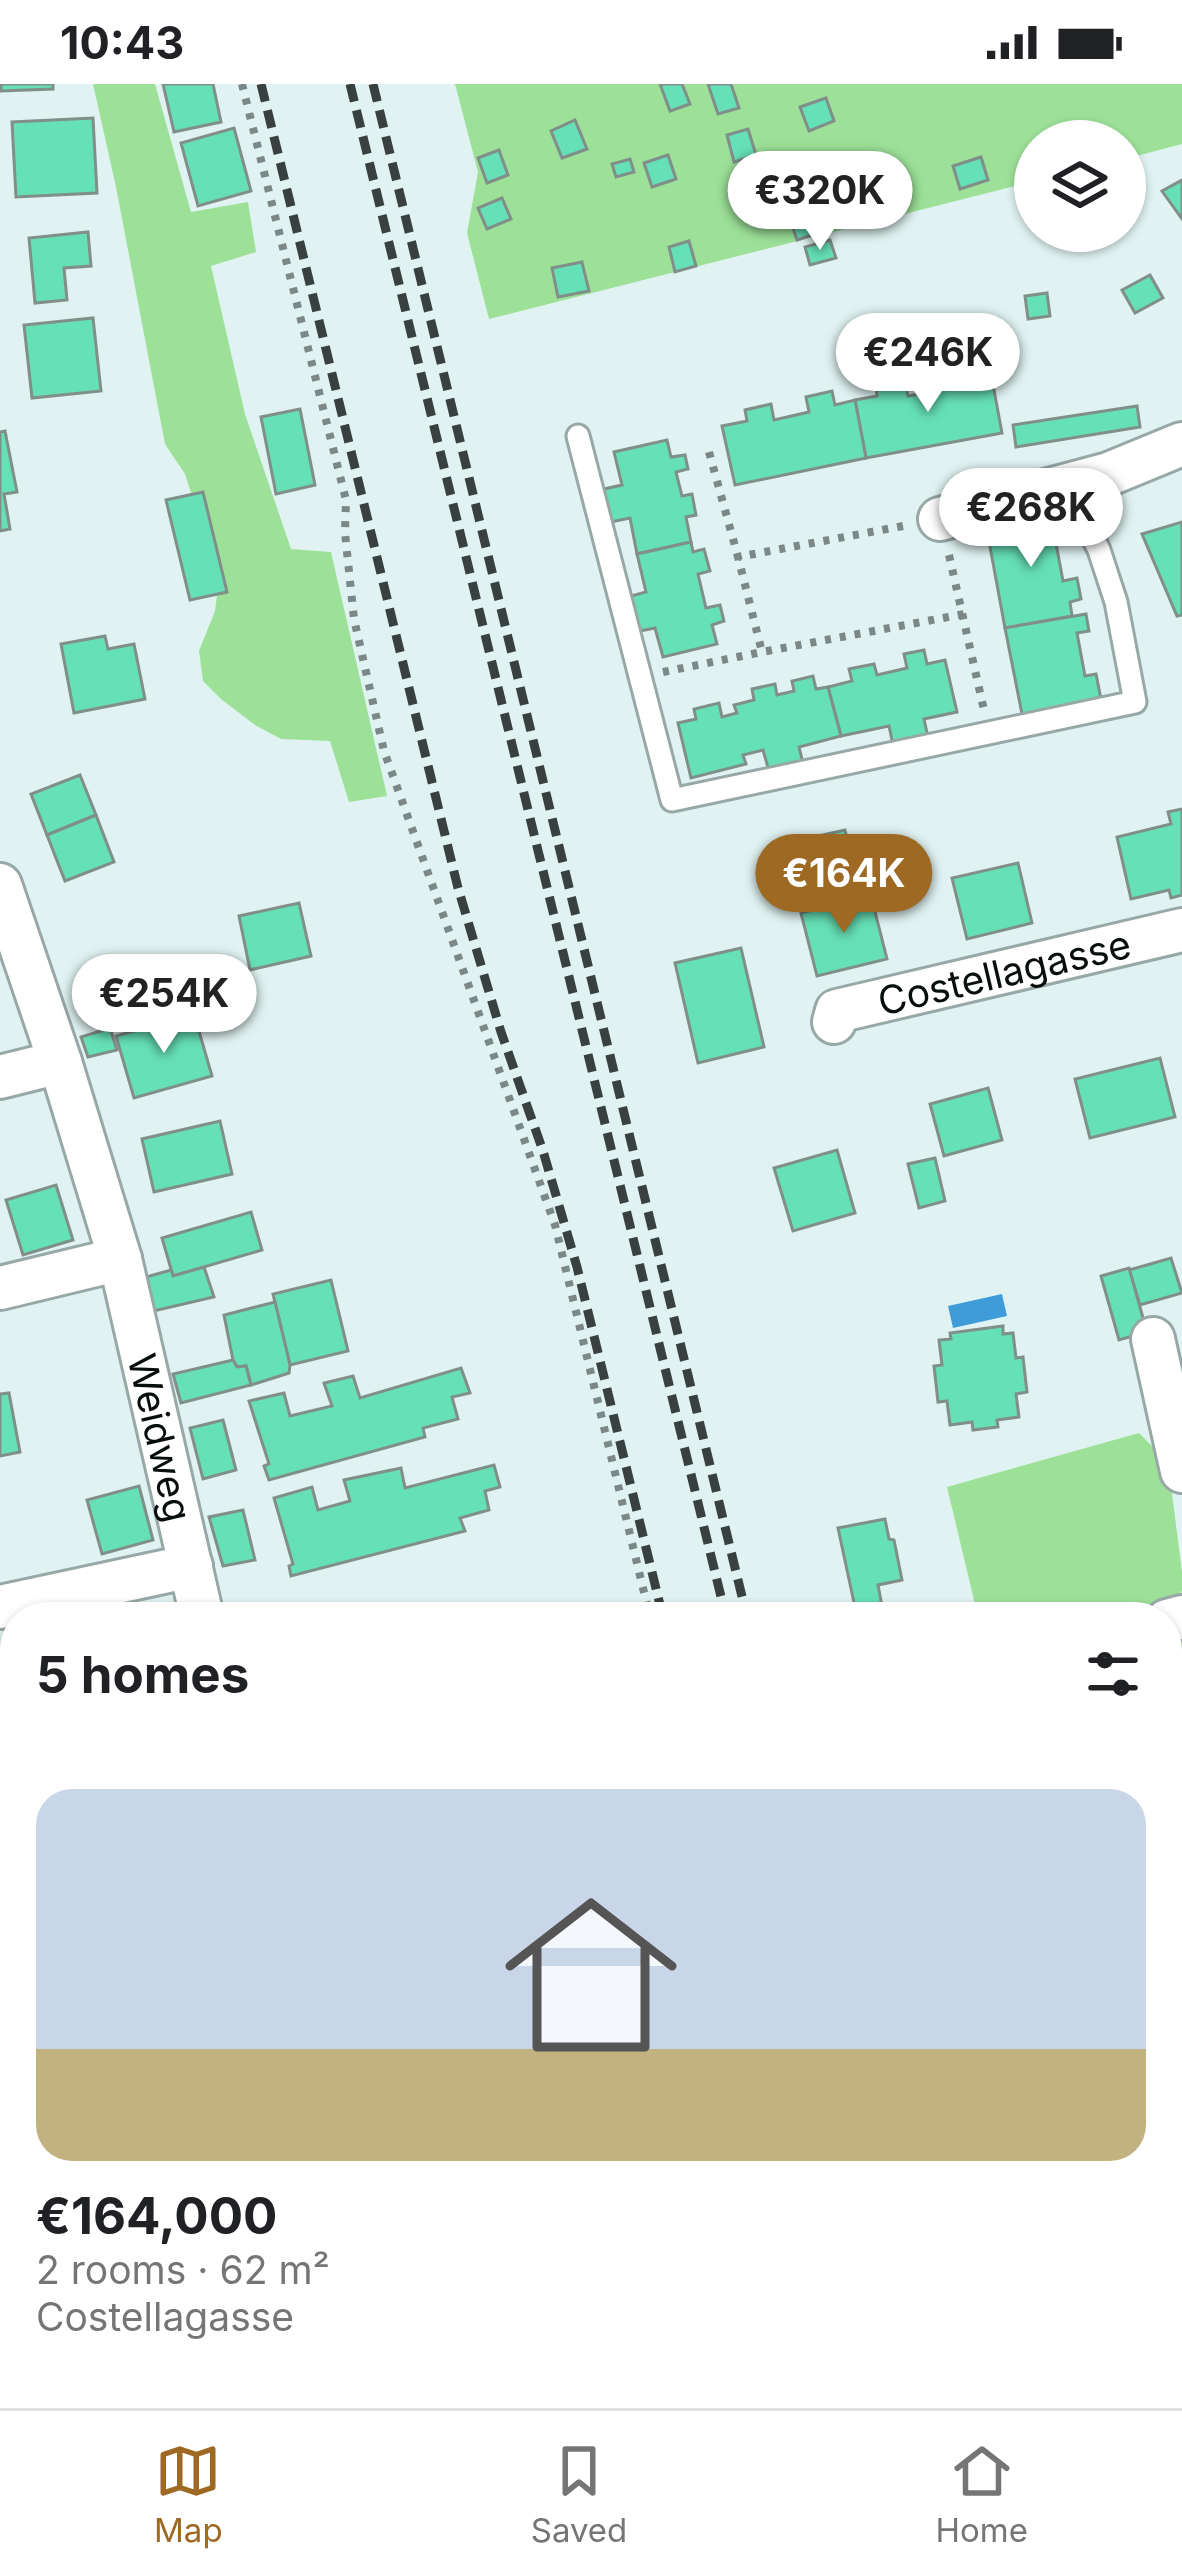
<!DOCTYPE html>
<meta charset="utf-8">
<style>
body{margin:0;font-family:Inter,sans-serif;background:#f2f2f2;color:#202124;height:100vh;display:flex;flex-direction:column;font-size:45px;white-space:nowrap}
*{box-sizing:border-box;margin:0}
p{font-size:39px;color:#757577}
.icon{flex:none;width:66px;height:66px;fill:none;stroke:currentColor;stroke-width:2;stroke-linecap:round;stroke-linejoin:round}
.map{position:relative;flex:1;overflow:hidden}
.sheet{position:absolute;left:0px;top:1518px;width:1182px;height:807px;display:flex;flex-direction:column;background:#fff;border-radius:48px 48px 0 0;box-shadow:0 3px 9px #0004}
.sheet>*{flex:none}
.controls{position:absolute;left:1014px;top:36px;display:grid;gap:24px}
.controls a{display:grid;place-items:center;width:132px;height:132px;border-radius:50%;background:#fff;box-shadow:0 3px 9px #0004;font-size:60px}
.price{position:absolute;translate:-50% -102px;padding:0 27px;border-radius:42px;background:#fff;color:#222;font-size:39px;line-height:78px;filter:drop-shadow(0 3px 6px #0008)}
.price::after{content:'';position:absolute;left:50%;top:72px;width:36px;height:27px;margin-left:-18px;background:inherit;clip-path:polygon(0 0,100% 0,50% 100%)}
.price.active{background:#9e6922;color:#fff}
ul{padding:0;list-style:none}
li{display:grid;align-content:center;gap:24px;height:636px;padding:0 36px}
li span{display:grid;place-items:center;height:372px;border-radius:36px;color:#555}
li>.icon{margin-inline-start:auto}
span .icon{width:216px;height:216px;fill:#fffc;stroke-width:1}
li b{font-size:51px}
h2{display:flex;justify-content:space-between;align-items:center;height:144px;padding:0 36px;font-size:51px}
.status{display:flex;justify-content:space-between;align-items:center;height:84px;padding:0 60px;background:#fff;direction:ltr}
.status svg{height:33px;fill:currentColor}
.dock{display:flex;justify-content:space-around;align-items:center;height:168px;border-top:3px solid #e0e0e0;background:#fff;font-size:33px;color:#757577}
.dock a{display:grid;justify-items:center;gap:6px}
.dock .active{color:#9e6922}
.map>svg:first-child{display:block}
.green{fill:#9de199}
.water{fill:#409cd9}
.building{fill:#66e0b6;stroke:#808f89;stroke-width:3}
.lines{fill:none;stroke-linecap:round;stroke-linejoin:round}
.lane-casing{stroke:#97a8a7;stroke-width:27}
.street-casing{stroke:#97a8a7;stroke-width:48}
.path{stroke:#7b8887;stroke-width:8;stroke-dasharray:6 9;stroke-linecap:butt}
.lane{stroke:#fff;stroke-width:21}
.street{stroke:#fff;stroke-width:42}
.rail{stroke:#384140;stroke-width:9;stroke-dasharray:18 9;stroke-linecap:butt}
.labels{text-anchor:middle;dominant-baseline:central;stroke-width:9;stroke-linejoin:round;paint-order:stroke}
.street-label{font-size:39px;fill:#080e0d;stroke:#fff}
</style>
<div class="status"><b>10:43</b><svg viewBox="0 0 49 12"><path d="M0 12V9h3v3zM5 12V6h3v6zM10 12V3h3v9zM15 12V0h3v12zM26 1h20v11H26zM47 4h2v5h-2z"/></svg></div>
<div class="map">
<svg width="1182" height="2324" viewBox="0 0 1182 2324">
<rect width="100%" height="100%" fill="#e0f3f2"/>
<g class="green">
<polygon points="93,0 155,0 191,128 248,118 256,168 211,182 245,330 291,465 331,468 387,712 349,718 330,657 281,655 255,641 221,615 203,597 199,567 215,527 219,495 185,390 165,360 116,103"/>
<polygon points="455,0 1182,0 1182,60 1125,75 1125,57 1035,57 1035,97 489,235 467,149 478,88"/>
<polygon points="1139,1349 1168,1378 1182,1488 1182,1507 1173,1520 1111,1533 978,1533 947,1403"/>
<polygon points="1182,1555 1182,1865 1167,1868 1167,1558"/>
<polygon points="1182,2266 1182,2324 1161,2324 1167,2310 1167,2268"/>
</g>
<polygon class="water" points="1002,1210 1007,1232 953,1244 948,1222"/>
<g class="building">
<polygon points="1,0 53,0 53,5 1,7"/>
<polygon points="163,0 213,0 221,38 174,48"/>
<polygon points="660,0 682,0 690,20 670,27"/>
<polygon points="708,0 731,0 739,24 718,30"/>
<polygon points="826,14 834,37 809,47 800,23"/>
<polygon points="93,34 97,109 16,113 12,38"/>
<polygon points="575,36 587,65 562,74 551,47"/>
<polygon points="234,44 251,107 198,122 181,59"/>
<polygon points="748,45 756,71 734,78 727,51"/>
<polygon points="499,66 508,91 487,99 478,74"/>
<polygon points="668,71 676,95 652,103 644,79"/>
<polygon points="981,73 988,96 960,105 953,82"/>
<polygon points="630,75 634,88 616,93 612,80"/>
<polygon points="1182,96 1182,135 1162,107"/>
<polygon points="894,102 901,122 879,129 872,110"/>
<polygon points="502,114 511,135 487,145 478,124"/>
<polygon points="817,136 821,148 797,156 793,144"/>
<polygon points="88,148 91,182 64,184 67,216 35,219 29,154"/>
<polygon points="830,156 836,174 810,181 805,163"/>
<polygon points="689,157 696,182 675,188 669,163"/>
<polygon points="582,178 589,207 558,213 552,184"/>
<polygon points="1150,191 1163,214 1135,229 1122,206"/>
<polygon points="1047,209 1050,232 1028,235 1025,212"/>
<polygon points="93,234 101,307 32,314 24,241"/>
<polygon points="966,286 968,294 991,290 1002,349 866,374 855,316 877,312 876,302 905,297 908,312 941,306 938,292"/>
<polygon points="832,307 835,321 855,316 866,374 735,401 722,342 747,337 745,326 771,320 774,336 809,328 806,313"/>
<polygon points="1137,322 1140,343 1016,363 1013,341"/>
<polygon points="300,325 315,401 276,410 261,333"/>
<polygon points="5,347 17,408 4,410 10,445 0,447 0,348"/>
<polygon points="667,356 671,373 685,371 688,385 676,388 682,412 692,410 696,431 686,433 691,458 637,470 630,434 611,438 604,405 622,401 614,368"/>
<polygon points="203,408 227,508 190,516 166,416"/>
<polygon points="1062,427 1067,452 1055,454 1063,497 1077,494 1081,515 1070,518 1072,532 1005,544 986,441"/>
<polygon points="1182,438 1182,531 1177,532 1142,450"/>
<polygon points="691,458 693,468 704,465 710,487 698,490 706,524 720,521 724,537 712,541 717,560 663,573 655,544 640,547 631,512 646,508 637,470"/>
<polygon points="1086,530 1089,547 1077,549 1085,592 1096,590 1101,615 1022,630 1005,544"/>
<polygon points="105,552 108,565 134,560 145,615 74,629 61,560"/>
<polygon points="924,566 927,580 945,576 957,628 924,635 928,653 893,661 889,642 841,652 828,603 852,597 849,585 874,580 877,591 907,584 904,570"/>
<polygon points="813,592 816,605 828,603 841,652 799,663 803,679 769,687 763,666 743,671 746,680 691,694 678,639 696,635 694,625 719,619 722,633 737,629 734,621 754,616 752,605 775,600 777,611 794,607 792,597"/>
<polygon points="80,691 96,731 47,751 31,710"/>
<polygon points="1182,725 1182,811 1171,814 1169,806 1131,815 1117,753 1171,740 1168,728"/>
<polygon points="96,731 114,778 65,797 47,751"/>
<polygon points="845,746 851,771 802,783 796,757"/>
<polygon points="1018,779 1032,839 967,855 952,794"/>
<polygon points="871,812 887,875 817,892 801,829"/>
<polygon points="299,819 311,872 250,886 239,832"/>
<polygon points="741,864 764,963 698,979 675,879"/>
<polygon points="194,930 212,992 134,1014 116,952"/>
<polygon points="110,944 117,966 88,973 81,953"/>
<polygon points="1160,974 1175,1033 1090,1054 1075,995"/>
<polygon points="988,1004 1002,1056 944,1072 930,1020"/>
<polygon points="220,1037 232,1090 154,1108 142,1055"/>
<polygon points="837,1066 855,1129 793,1147 774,1084"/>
<polygon points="935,1074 945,1117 919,1124 908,1080"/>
<polygon points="56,1101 73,1156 23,1171 6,1116"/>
<polygon points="251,1128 262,1166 173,1192 162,1154"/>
<polygon points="1171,1174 1182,1209 1140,1221 1129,1186"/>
<polygon points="204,1183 214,1213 145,1229 139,1195 171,1186 173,1192"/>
<polygon points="1129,1184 1147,1248 1119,1256 1101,1192"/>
<polygon points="331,1196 348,1267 290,1281 273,1210"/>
<polygon points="275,1218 290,1281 289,1289 251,1301 246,1282 237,1283 233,1276 224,1231"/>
<polygon points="1003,1242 1003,1250 1013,1249 1016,1274 1023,1273 1027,1308 1016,1310 1019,1333 997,1336 998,1343 973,1346 972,1338 950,1341 947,1317 938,1318 934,1282 942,1281 939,1256 951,1255 950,1249"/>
<polygon points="233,1276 237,1283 246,1282 251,1301 181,1319 173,1290"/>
<polygon points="461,1284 470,1309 452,1313 458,1335 423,1344 425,1353 269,1396 264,1382 269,1380 249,1317 284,1309 290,1332 332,1322 324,1299 353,1292 360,1314"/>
<polygon points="9,1309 20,1368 0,1372 0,1310"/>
<polygon points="223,1336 236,1386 203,1395 190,1344"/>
<polygon points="494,1381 500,1403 485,1407 489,1426 460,1434 465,1447 291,1492 289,1482 293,1480 274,1414 312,1403 318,1426 350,1417 344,1396 401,1384 405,1404"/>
<polygon points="139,1402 153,1456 102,1470 87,1416"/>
<polygon points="243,1426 255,1476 223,1482 209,1433"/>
<polygon points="885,1435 889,1455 894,1456 902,1496 878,1501 882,1522 856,1528 838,1444"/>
<polygon points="274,1525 276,1533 243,1533 243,1532"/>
<polygon points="7,1574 13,1602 0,1604 0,1576"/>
<polygon points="1182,1937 1182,1982 1167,1984 1167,1939"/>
<polygon points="6,1958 10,1968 15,1966 15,2022 0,2028 0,1960"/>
<polygon points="15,2072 15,2126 12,2127 4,2101 0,2101 0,2077"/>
<polygon points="1177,2097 1182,2134 1167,2135 1167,2098"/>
<polygon points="1180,2138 1182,2172 1167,2174 1167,2140"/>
<polygon points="0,2180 13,2219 0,2223"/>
<polygon points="1182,2180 1182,2238 1174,2181"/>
<polygon points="1174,2227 1176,2242 1182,2241 1182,2266 1167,2268 1167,2228"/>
<polygon points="102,2310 125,2310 130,2324 68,2324"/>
<polygon points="166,2310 215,2310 220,2324 133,2324"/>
<polygon points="595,2310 599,2324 526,2324 523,2311"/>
<polygon points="681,2310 699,2310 703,2324 649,2324 647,2317"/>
</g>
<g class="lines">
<defs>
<polyline id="lane" points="578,352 672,716 1135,618 1116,518 1099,466 1067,401"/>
<g id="street">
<polyline points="940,435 1109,390 1182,360"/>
<path id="s1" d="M0,801L60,978L120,1175L202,1533"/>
<path id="s2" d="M834,938L837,927L1182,846"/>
<polyline points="0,993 60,978"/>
<polyline points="0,1204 120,1175"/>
<polyline points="1153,1255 1182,1387"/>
<polyline points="0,1523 191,1482"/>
<polyline points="1167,1537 1182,1533"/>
<polyline points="424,2310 429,2324"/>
<polyline points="1146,2310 1148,2324"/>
</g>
</defs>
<use href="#lane" class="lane-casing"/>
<use href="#street" class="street-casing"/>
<g class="path">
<polyline points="242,0 346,416 345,449 354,535 384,667 555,1141 650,1533"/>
<polyline points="709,368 738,473"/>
<polyline points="903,442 738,473 762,568 964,530"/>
<polyline points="949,471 984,626"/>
<polyline points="663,588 762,568"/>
<polyline points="822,2324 822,2310"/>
</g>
<use href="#lane" class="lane"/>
<use href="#street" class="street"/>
<g class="rail">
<polyline points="261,0 458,804 501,948 543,1067 577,1183 663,1533"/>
<polyline points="350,0 726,1533"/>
<polyline points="373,0 747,1533"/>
<polyline points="816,2310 816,2324"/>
<polyline points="915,2310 918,2324"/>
<polyline points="938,2310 942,2324"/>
</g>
</g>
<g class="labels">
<g class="street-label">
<text stroke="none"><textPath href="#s2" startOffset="183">Costellagasse</textPath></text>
<text stroke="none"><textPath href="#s1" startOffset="576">Weidweg</textPath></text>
</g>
</g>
</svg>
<div class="controls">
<a><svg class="icon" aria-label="layers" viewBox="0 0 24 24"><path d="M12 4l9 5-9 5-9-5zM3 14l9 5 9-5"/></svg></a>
</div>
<b class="price" style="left:820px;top:169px">€320K</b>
<b class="price" style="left:928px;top:331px">€246K</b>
<b class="price" style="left:1031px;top:486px">€268K</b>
<b class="price active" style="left:844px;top:852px">€164K</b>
<b class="price" style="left:164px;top:972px">€254K</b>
<section class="sheet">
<h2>5 homes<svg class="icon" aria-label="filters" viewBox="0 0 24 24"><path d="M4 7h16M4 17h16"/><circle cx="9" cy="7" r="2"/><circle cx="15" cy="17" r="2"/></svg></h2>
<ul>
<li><span style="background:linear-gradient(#c9d6e8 70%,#c2b280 0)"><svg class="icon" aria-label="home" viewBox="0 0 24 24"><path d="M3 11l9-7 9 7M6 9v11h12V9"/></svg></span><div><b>€164,000</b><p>2 rooms · 62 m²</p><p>Costellagasse</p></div></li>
</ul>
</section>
</div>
<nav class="dock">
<a class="active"><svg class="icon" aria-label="map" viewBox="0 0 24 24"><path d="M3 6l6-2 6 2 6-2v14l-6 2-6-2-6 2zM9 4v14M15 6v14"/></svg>Map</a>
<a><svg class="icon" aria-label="saved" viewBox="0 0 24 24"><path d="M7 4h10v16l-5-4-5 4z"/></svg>Saved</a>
<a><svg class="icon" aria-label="home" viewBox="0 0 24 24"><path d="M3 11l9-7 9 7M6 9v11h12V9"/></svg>Home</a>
</nav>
